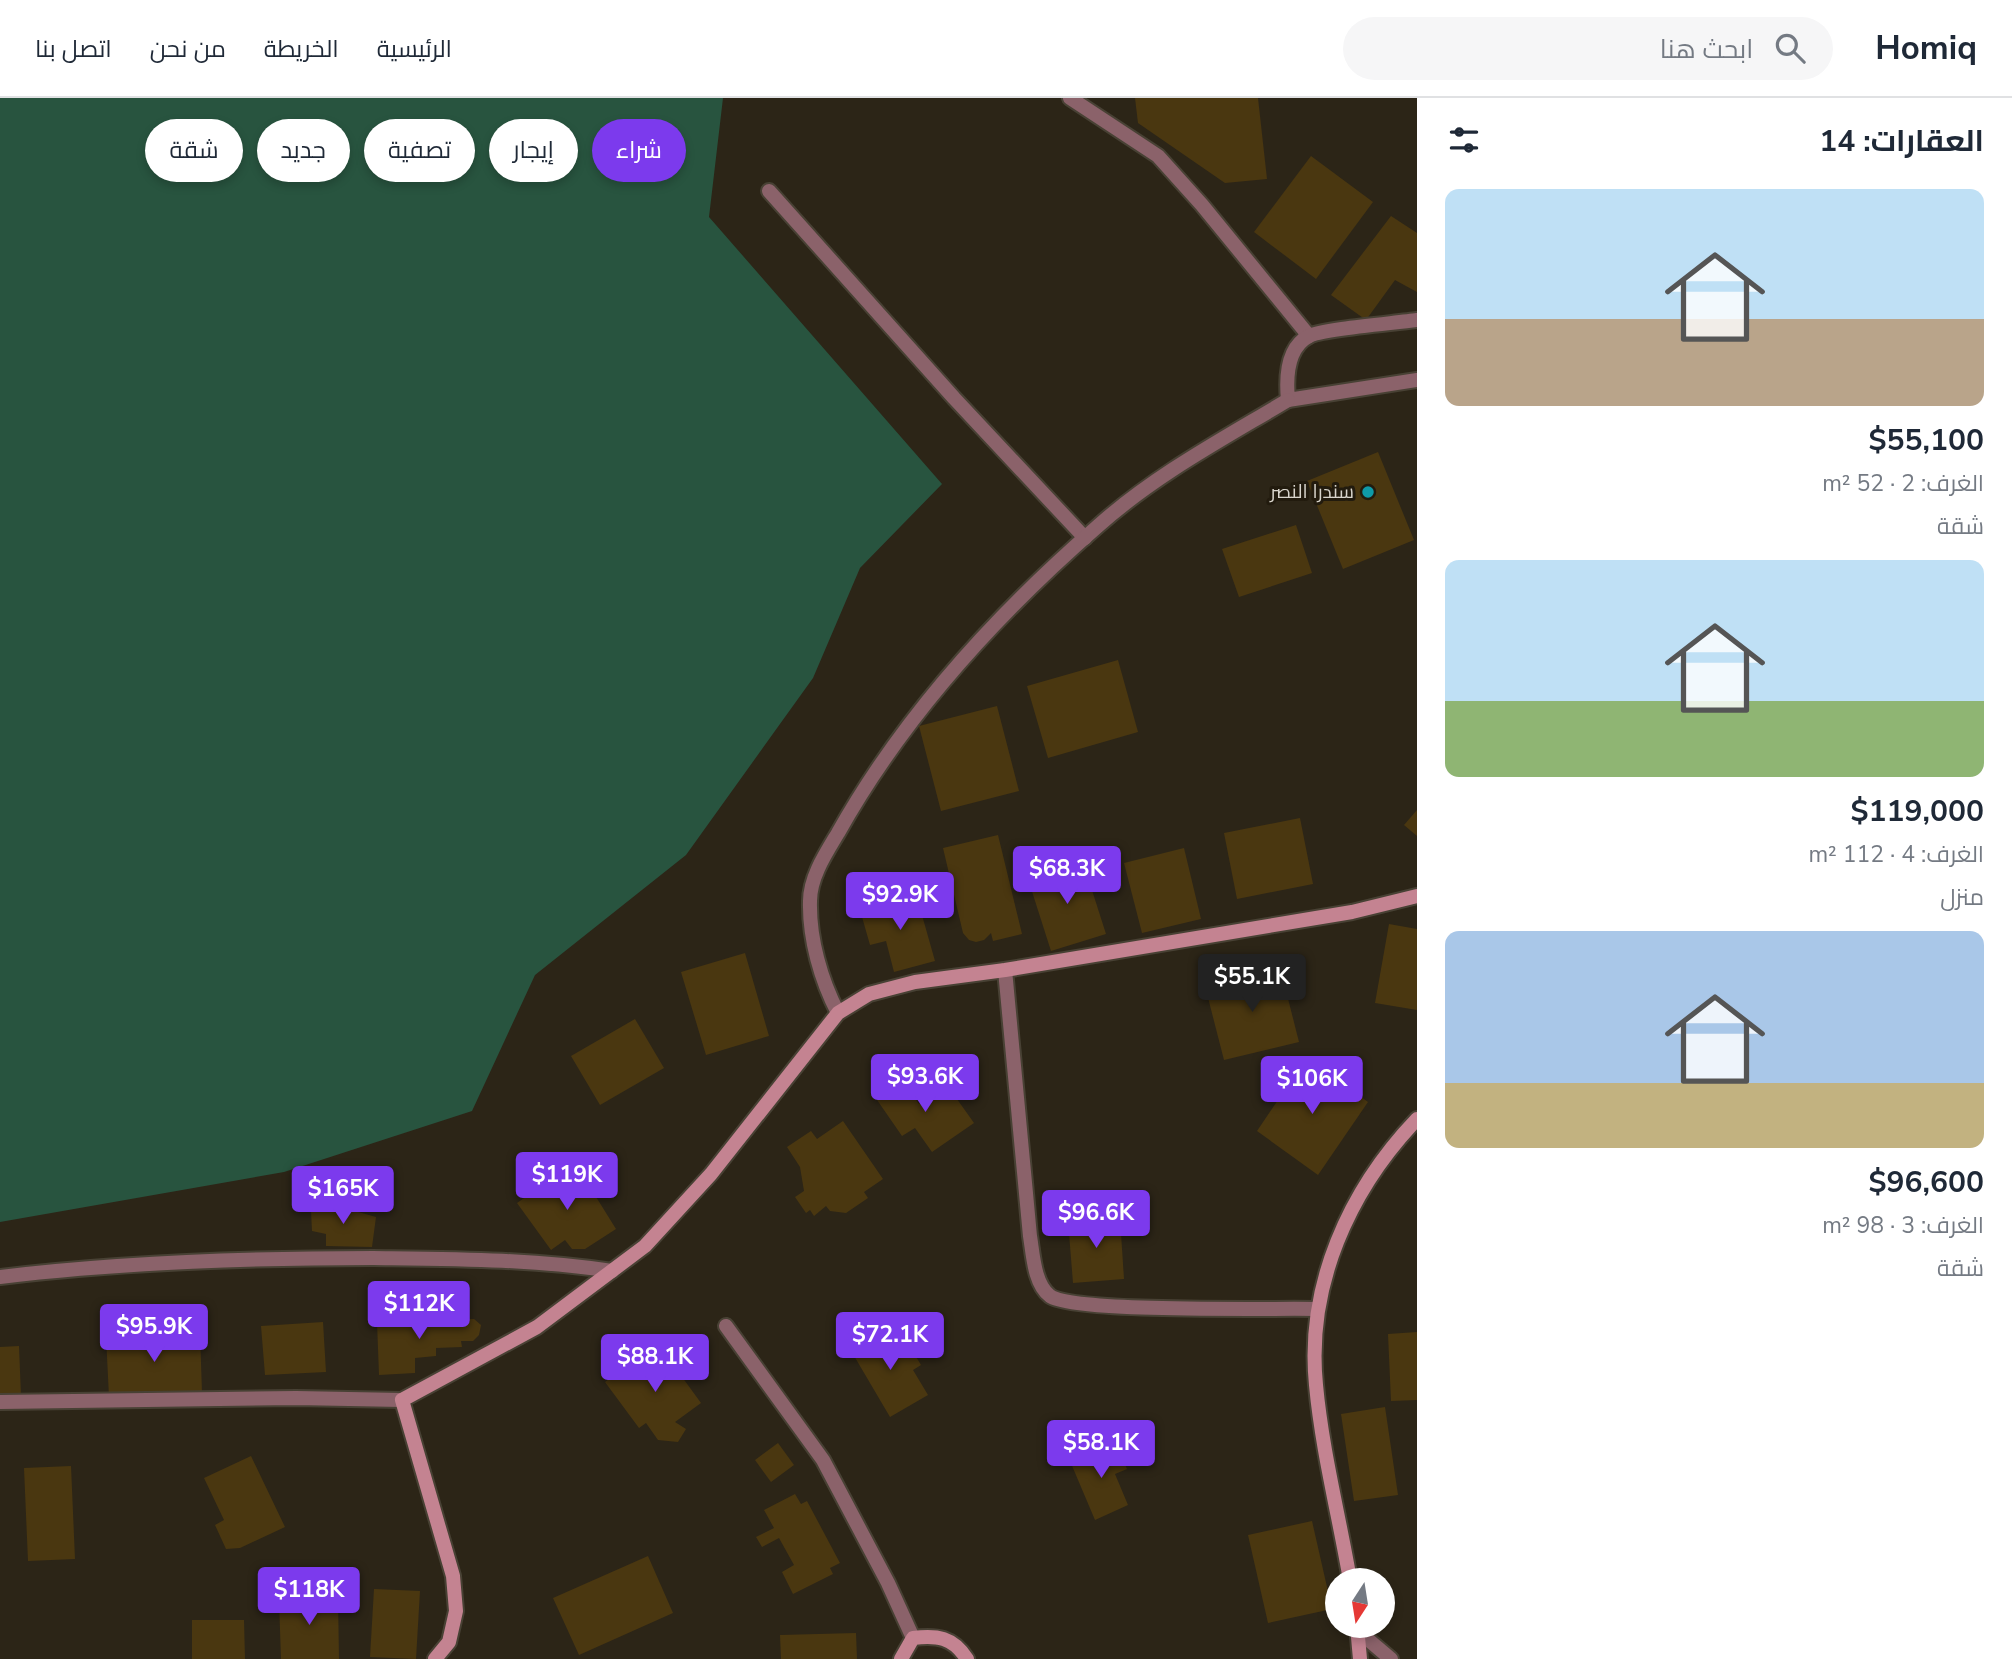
<!DOCTYPE html>
<html lang="ar">
<meta charset="utf-8">
<style>
body{margin:0;font-family:"Nunito Sans",Cairo,sans-serif;background:#f6f6f7;color:#1f2937;direction:rtl;height:100vh;display:flex;flex-direction:column;font-size:26px;white-space:nowrap}
*{box-sizing:border-box;margin:0}
p{font-size:23px;color:#747a83}
.icon{flex:none;width:38px;height:38px;fill:none;stroke:currentColor;stroke-width:2;stroke-linecap:round;stroke-linejoin:round}
.map{position:relative;flex:1;overflow:hidden;direction:ltr}
.details{display:flex;flex-direction:column;background:#fff;width:595px}
.details>*{flex:none}
.top-card{position:absolute;left:21px;top:21px;width:665px;height:63px;direction:rtl;display:flex;gap:14px}
.needle{width:46px;rotate:192deg}
.controls{position:absolute;left:1325px;top:1470px;display:grid;gap:14px}
.controls a{display:grid;place-items:center;width:70px;height:70px;border-radius:50%;background:#fff;box-shadow:0 4px 10px #0003;font-size:35px}
.price{position:absolute;translate:-50% -60px;padding:0 16px;border-radius:7px;background:#7c3aed;color:#fff;font-size:23px;line-height:46px;filter:drop-shadow(0 2px 4px #0008)}
.price::after{content:'';position:absolute;left:50%;top:42px;width:21px;height:16px;margin-left:-10px;background:inherit;clip-path:polygon(0 0,100% 0,50% 100%)}
.price.on{background:#222;color:#fff}
ul{padding:0;list-style:none}
li{display:grid;align-content:center;gap:14px;height:371px;padding:0 28px}
li span{display:grid;place-items:center;height:217px;border-radius:14px;color:#555}
li>.icon{margin-inline-start:auto}
span .icon{width:126px;height:126px;fill:#fffc;stroke-width:1}
li b{font-size:30px}
h2{display:flex;justify-content:space-between;align-items:center;height:84px;padding:0 28px;font-size:30px}
.tag{padding:0 24px;border-radius:32px;background:#fff;box-shadow:0 4px 10px #0003;font-size:24px;line-height:63px}
.tag.on{background:#7c3aed;color:#fff}
header{display:flex;align-items:center;gap:42px;box-sizing:border-box;height:98px;padding:0 35px;background:#fff;border-bottom:2px solid #e0e1e3}
header strong{font-size:33px}
nav{display:flex;gap:38px;margin-inline-start:auto;font-size:24px}
.search{width:490px;height:63px;background:#f6f6f7;display:flex;align-items:center;gap:18px;box-sizing:border-box;padding:0 24px;border-radius:38px;color:#747a83;font-size:26px}
main{display:flex;flex:1;min-height:0}
.map>svg:first-child{display:block}
.forest{fill:#28543f}
.building{fill:#4a3710}
.lines{fill:none;stroke-linecap:round;stroke-linejoin:round}
.street-casing{stroke:#484134;stroke-width:18}
.secondary-casing{stroke:#484134;stroke-width:18}
.street{stroke:#8b626a;stroke-width:14}
.secondary{stroke:#c48391;stroke-width:14}
.culture-dot{fill:#0f9aa8;stroke:#221b0e;stroke-width:2.5}
.labels{text-anchor:middle;dominant-baseline:central;stroke-width:6;stroke-linejoin:round;paint-order:stroke}
.poi-label{font-size:19px;fill:#d9d5cc;stroke:#221b0e;text-anchor:end}
</style>
<header>
<strong>Homiq</strong>
<div class="search"><svg class="icon" aria-label="search" viewBox="0 0 24 24"><circle cx="10" cy="10" r="6"/><path d="M15 15l6 6"/></svg>ابحث هنا</div>
<nav><a>الرئيسية</a><a>الخريطة</a><a>من نحن</a><a>اتصل بنا</a></nav>
</header>
<main>
<section class="details">
<h2>العقارات: 14<svg class="icon" aria-label="filters" viewBox="0 0 24 24"><path d="M4 7h16M4 17h16"/><circle cx="9" cy="7" r="2"/><circle cx="15" cy="17" r="2"/></svg></h2>
<ul>
<li><span style="background:linear-gradient(#bfe0f5 60%,#b9a48a 0)"><svg class="icon" aria-label="home" viewBox="0 0 24 24"><path d="M3 11l9-7 9 7M6 9v11h12V9"/></svg></span><div><b>$55,100</b><p>الغرف: 2 · 52 m²</p><p>شقة</p></div></li>
<li><span style="background:linear-gradient(#bfe0f5 65%,#8fb573 0)"><svg class="icon" aria-label="home" viewBox="0 0 24 24"><path d="M3 11l9-7 9 7M6 9v11h12V9"/></svg></span><div><b>$119,000</b><p>الغرف: 4 · 112 m²</p><p>منزل</p></div></li>
<li><span style="background:linear-gradient(#a9c7e8 70%,#c2b280 0)"><svg class="icon" aria-label="home" viewBox="0 0 24 24"><path d="M3 11l9-7 9 7M6 9v11h12V9"/></svg></span><div><b>$96,600</b><p>الغرف: 3 · 98 m²</p><p>شقة</p></div></li>
</ul>
</section>
<div class="map">
<svg width="1417" height="1561" viewBox="0 0 1417 1561">
<rect width="100%" height="100%" fill="#2c2517"/>
<polygon class="forest" points="0,0 723,0 709,119 942,386 860,470 813,580 686,757 535,877 472,1013 284,1074 0,1124"/>
<g class="building">
<polygon points="1135,0 1258,0 1267,81 1225,85 1138,25"/>
<polygon points="1311,58 1373,104 1316,181 1254,134"/>
<polygon points="1391,118 1417,135 1417,194 1395,182 1366,222 1331,197"/>
<polygon points="1378,354 1414,442 1343,471 1307,383"/>
<polygon points="1296,427 1312,475 1239,499 1222,451"/>
<polygon points="1118,562 1138,634 1048,660 1027,588"/>
<polygon points="997,608 1019,693 941,713 919,628"/>
<polygon points="1417,712 1417,738 1404,727"/>
<polygon points="1300,720 1313,786 1237,801 1224,735"/>
<polygon points="998,737 1022,836 993,843 991,835 984,842 976,844 969,842 963,835 943,750"/>
<polygon points="1184,750 1201,821 1142,835 1124,765"/>
<polygon points="1083,764 1106,836 1051,853 1028,781"/>
<polygon points="916,796 935,863 894,874 886,843 870,847 860,812"/>
<polygon points="1389,826 1417,831 1417,912 1375,905"/>
<polygon points="745,855 769,938 706,957 681,874"/>
<polygon points="1280,869 1299,944 1224,962 1205,888"/>
<polygon points="635,921 664,970 600,1007 571,958"/>
<polygon points="1307,959 1368,1004 1318,1077 1257,1033"/>
<polygon points="901,981 919,1006 947,987 974,1025 932,1054 915,1030 902,1038 875,999"/>
<polygon points="843,1023 883,1081 864,1094 868,1100 846,1115 830,1113 826,1108 814,1118 810,1112 806,1115 795,1099 804,1093 800,1069 787,1049 811,1033 817,1041"/>
<polygon points="567,1070 588,1086 616,1131 585,1151 572,1151 565,1142 551,1152 517,1105"/>
<polygon points="320,1103 376,1119 372,1149 326,1148 326,1136 312,1133 311,1113"/>
<polygon points="1120,1120 1124,1181 1073,1185 1068,1123"/>
<polygon points="474,1221 481,1227 479,1237 473,1243 461,1243 462,1249 436,1250 436,1258 415,1260 415,1275 379,1277 377,1224"/>
<polygon points="323,1224 326,1274 265,1277 261,1228"/>
<polygon points="882,1231 895,1252 908,1245 921,1267 913,1272 928,1297 890,1319 850,1251"/>
<polygon points="200,1234 202,1295 109,1299 106,1238"/>
<polygon points="1417,1234 1417,1302 1391,1303 1388,1236"/>
<polygon points="658,1246 701,1305 675,1324 686,1331 678,1344 658,1342 646,1325 639,1330 605,1284"/>
<polygon points="19,1248 21,1298 0,1298 0,1249"/>
<polygon points="1385,1309 1398,1397 1354,1403 1341,1316"/>
<polygon points="778,1345 794,1367 771,1384 755,1362"/>
<polygon points="1116,1345 1127,1371 1115,1376 1128,1407 1095,1422 1070,1363"/>
<polygon points="251,1358 285,1429 240,1450 226,1451 215,1427 224,1422 204,1380"/>
<polygon points="71,1368 75,1461 28,1463 24,1370"/>
<polygon points="795,1396 801,1406 807,1403 840,1465 830,1470 833,1476 793,1496 782,1474 794,1467 779,1440 762,1449 756,1439 774,1430 764,1412"/>
<polygon points="1312,1423 1332,1511 1268,1525 1248,1437"/>
<polygon points="648,1458 673,1515 579,1557 553,1500"/>
<polygon points="307,1487 307,1500 338,1499 339,1561 281,1561 279,1502 293,1502 293,1488"/>
<polygon points="374,1491 420,1493 416,1561 370,1559"/>
<polygon points="192,1522 244,1522 245,1561 192,1561"/>
<polygon points="856,1535 857,1561 781,1561 780,1537"/>
</g>
<g class="lines">
<defs>
<g id="street">
<polyline points="1070,0 1158,58 1202,107 1309,238"/>
<polyline points="769,93 954,300 1085,440"/>
<path d="M1417,222C1397,225 1322,231 1309,238C1286,250 1286,281 1288,302L1417,282"/>
<path d="M1005,872L1030,1138C1033,1156 1034,1186 1050,1198C1074,1215 1275,1210 1317,1211"/>
<path d="M838,915C821,882 809,841 810,803C810,779 826,755 838,735C903,619 998,515 1098,428C1155,377 1223,341 1288,302"/>
<path d="M0,1179C124,1164 248,1160 373,1160C453,1161 533,1161 612,1173"/>
<polyline points="726,1228 823,1362 888,1485 913,1540"/>
<polyline points="0,1304 296,1300 402,1302"/>
<polyline points="1358,1533 1391,1561"/>
</g>
<g id="secondary">
<path d="M1350,1482C1339,1418 1322,1352 1316,1287C1306,1188 1349,1092 1417,1021"/>
<polyline points="1357,1528 1360,1561"/>
<polyline points="435,1561 449,1544 456,1513 453,1478 402,1302 537,1229 645,1148 711,1076 838,915 869,896 915,884 1005,872 1352,814 1417,798"/>
<path d="M901,1561L913,1540C937,1537 953,1539 967,1561"/>
</g>
</defs>
<use href="#street" class="street-casing"/>
<use href="#secondary" class="secondary-casing"/>
<use href="#street" class="street"/>
<use href="#secondary" class="secondary"/>
</g>
<circle class="culture-dot" cx="1368" cy="394" r="7"/>
<g class="labels">
<g class="poi-label">
<text x="1354" y="394">سندرا النصر</text>
</g>
</g>
</svg>
<div class="controls">
<a><svg class="needle" viewBox="-14 -14 28 28"><path d="M0-13l5 13h-10z" fill="#e53935"/><path d="M0 13l5-13h-10z" fill="#747a83"/></svg></a>
</div>
<b class="price" style="left:1067px;top:808px">$68.3K</b>
<b class="price" style="left:900px;top:834px">$92.9K</b>
<b class="price on" style="left:1252px;top:916px">$55.1K</b>
<b class="price" style="left:925px;top:1016px">$93.6K</b>
<b class="price" style="left:1312px;top:1018px">$106K</b>
<b class="price" style="left:567px;top:1114px">$119K</b>
<b class="price" style="left:343px;top:1128px">$165K</b>
<b class="price" style="left:1096px;top:1152px">$96.6K</b>
<b class="price" style="left:419px;top:1243px">$112K</b>
<b class="price" style="left:154px;top:1266px">$95.9K</b>
<b class="price" style="left:890px;top:1274px">$72.1K</b>
<b class="price" style="left:655px;top:1296px">$88.1K</b>
<b class="price" style="left:1101px;top:1382px">$58.1K</b>
<b class="price" style="left:309px;top:1529px">$118K</b>
<div class="top-card">
<a class="tag on">شراء</a>
<a class="tag">إيجار</a>
<a class="tag">تصفية</a>
<a class="tag">جديد</a>
<a class="tag">شقة</a>
</div>
</div>
</main>
